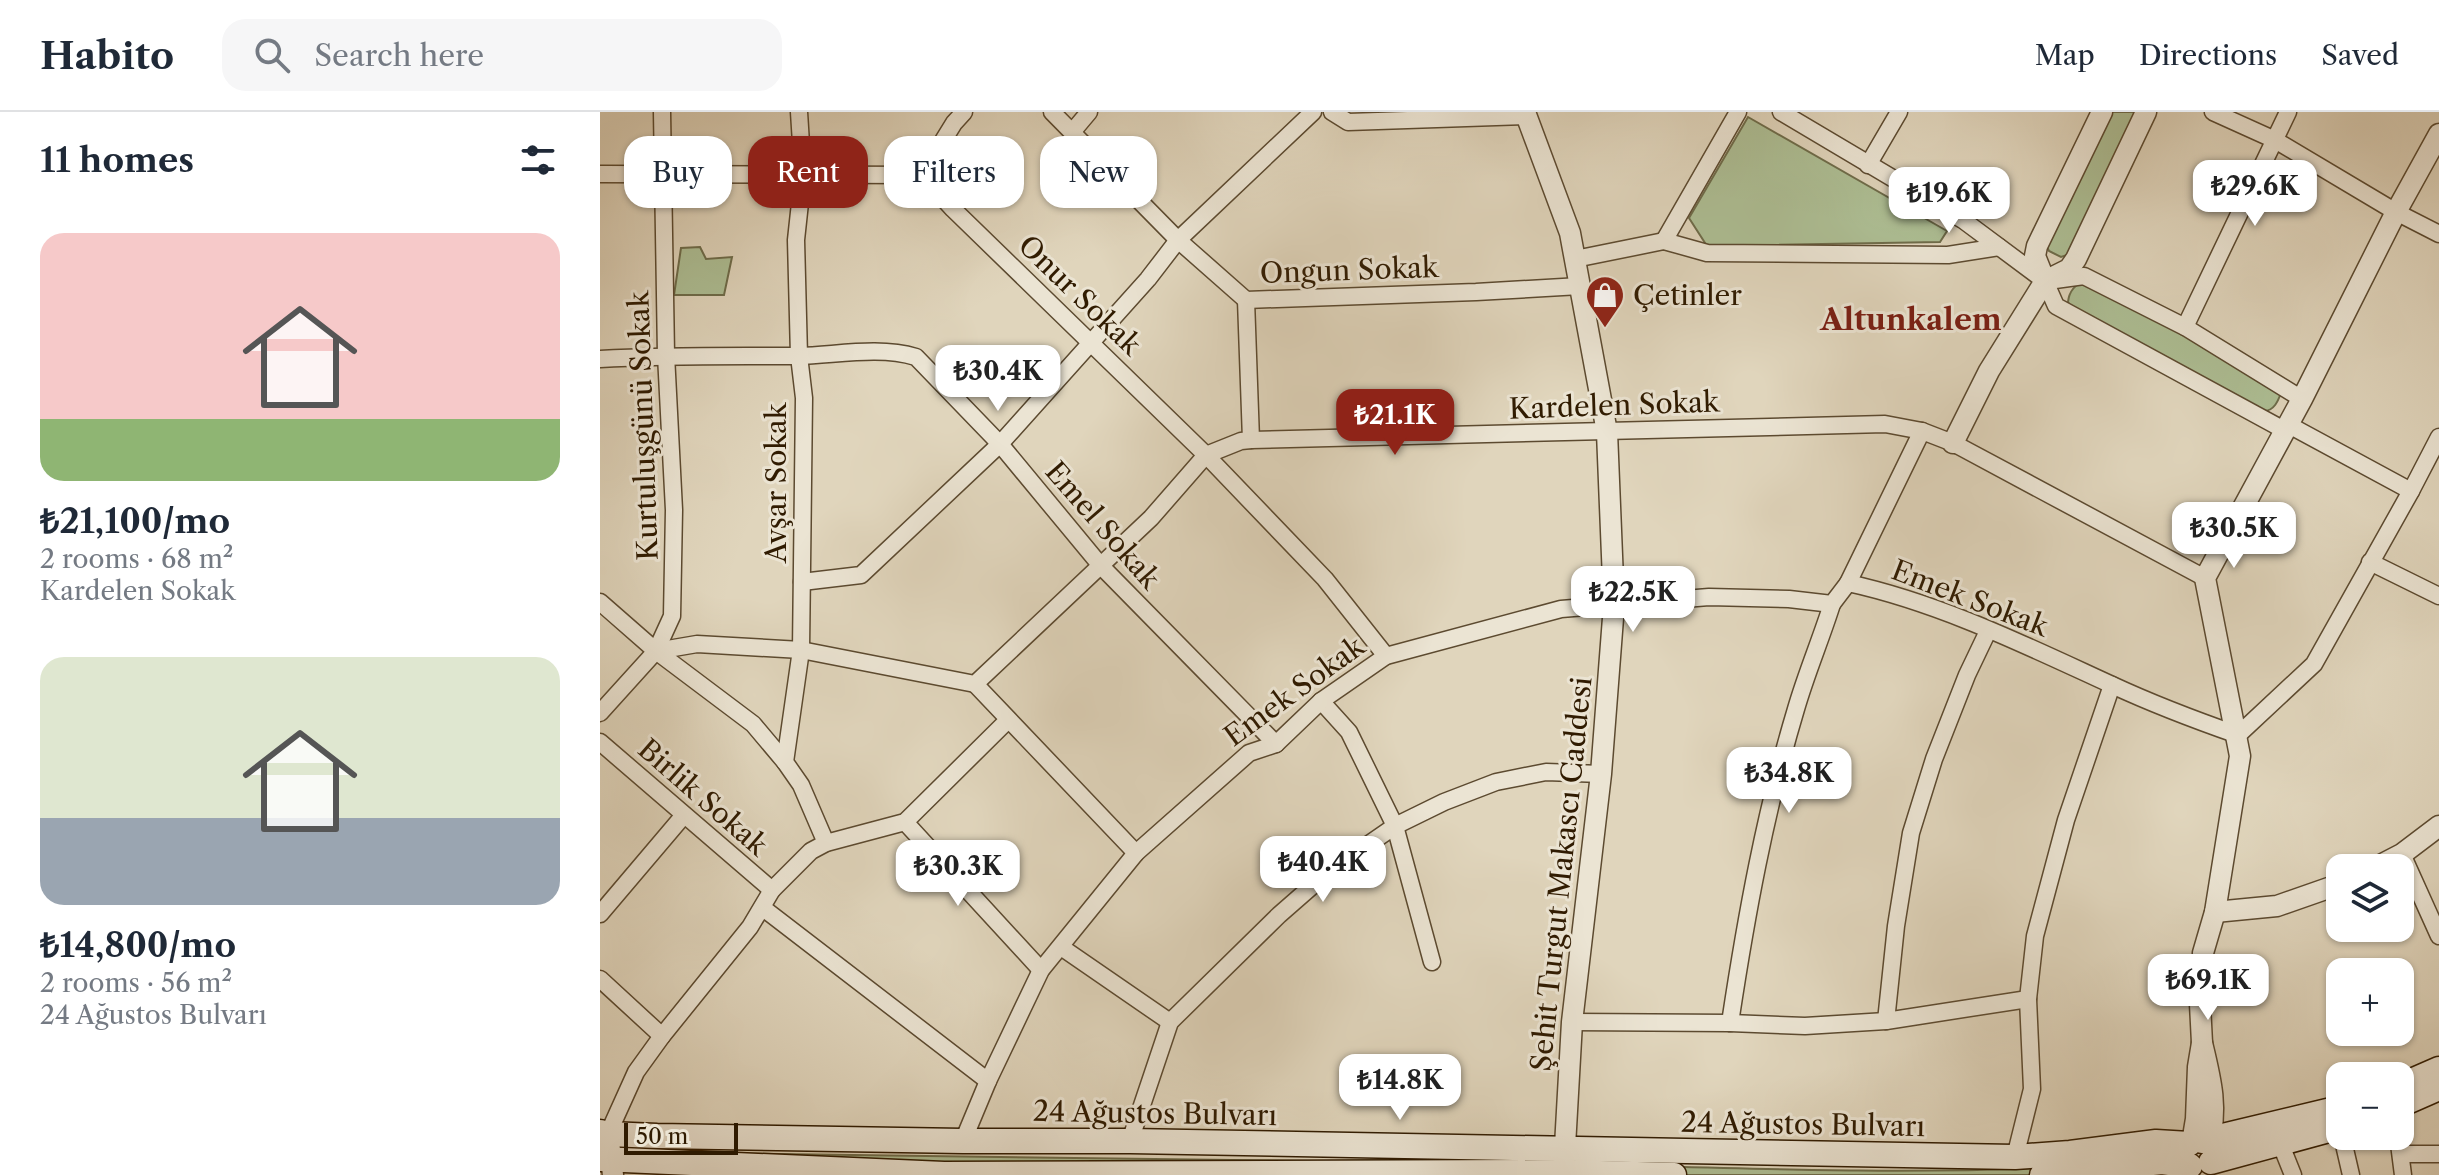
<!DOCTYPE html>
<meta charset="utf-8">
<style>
body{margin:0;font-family:"Libre Caslon Text",serif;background:#f6f6f7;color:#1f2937;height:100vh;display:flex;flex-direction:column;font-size:30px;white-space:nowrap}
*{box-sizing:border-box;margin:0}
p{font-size:26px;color:#747a83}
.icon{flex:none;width:44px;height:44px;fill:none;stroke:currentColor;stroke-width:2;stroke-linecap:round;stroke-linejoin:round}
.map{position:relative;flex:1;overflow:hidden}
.side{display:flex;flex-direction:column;background:#fff;width:600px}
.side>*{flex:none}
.banner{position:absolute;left:24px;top:24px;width:760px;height:72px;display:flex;gap:16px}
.controls{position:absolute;left:1726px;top:742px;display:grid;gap:16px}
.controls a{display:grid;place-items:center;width:88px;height:88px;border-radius:16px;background:#fff;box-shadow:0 2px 6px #0004;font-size:40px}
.scale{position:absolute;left:24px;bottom:20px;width:114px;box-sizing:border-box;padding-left:8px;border:4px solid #301b01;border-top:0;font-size:22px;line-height:28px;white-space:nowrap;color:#301b01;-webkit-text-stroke:6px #ebe4d3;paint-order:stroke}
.price{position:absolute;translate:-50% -68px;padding:0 18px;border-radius:16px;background:#fff;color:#222;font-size:26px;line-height:52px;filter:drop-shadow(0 2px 4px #0008)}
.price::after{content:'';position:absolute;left:50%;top:48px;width:24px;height:18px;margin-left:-12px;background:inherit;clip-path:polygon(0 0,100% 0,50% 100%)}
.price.active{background:#8f2418;color:#fff}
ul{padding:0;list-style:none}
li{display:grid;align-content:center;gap:16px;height:424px;padding:0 40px}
li span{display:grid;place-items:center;height:248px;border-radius:24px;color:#555}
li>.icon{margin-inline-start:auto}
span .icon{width:144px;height:144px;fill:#fffc;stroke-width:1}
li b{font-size:34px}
h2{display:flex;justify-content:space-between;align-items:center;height:96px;padding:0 40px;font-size:34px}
.pill{padding:0 28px;border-radius:24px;background:#fff;box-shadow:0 2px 6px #0004;font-size:28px;line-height:72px}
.pill.active{background:#8f2418;color:#fff}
header{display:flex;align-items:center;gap:48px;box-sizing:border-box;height:112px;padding:0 40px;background:#fff;border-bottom:2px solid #e0e1e3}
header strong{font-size:38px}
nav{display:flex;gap:44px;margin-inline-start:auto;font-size:28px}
.search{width:560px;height:72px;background:#f6f6f7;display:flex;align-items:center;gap:20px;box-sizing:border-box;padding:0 28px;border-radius:24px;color:#747a83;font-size:30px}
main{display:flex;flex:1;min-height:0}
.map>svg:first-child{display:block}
.green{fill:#adbe94;stroke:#6e6c4a;stroke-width:2}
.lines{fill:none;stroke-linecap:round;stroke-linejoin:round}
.minor-casing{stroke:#5c4a30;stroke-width:19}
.tertiary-casing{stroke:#5c4a30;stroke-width:23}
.secondary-casing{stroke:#301b01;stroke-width:27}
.minor{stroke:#ebe4d3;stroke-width:16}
.tertiary{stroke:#ebe4d3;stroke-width:20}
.secondary{stroke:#ebe4d3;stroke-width:24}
.labels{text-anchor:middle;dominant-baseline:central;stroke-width:6;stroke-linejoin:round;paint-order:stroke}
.street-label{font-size:28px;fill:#301b01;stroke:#ebe4d3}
.poi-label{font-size:28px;fill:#301b01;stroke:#ebe4d3;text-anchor:start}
.neighbourhood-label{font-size:30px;font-weight:bold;fill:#7a1f14;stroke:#ebe4d3}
</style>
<header>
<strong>Habito</strong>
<div class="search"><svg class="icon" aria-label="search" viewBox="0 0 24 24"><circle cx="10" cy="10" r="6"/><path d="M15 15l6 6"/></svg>Search here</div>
<nav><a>Map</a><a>Directions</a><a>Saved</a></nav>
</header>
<main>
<section class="side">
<h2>11 homes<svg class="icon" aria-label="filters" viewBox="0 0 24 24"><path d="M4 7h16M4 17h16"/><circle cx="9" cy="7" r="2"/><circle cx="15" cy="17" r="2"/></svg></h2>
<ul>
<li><span style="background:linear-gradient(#f6c9c9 75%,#8fb573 0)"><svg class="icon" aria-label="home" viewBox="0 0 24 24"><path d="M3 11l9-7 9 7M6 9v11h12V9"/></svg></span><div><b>₺21,100/mo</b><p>2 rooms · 68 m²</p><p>Kardelen Sokak</p></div></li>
<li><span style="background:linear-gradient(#dfe7d0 65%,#9aa5b1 0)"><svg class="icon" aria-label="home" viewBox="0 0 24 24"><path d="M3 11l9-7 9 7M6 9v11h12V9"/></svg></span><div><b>₺14,800/mo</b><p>2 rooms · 56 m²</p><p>24 Ağustos Bulvarı</p></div></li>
</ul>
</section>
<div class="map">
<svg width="1839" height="1063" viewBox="0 0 1839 1063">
<rect width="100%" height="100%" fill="#e0d5bc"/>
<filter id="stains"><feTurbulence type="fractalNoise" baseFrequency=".0025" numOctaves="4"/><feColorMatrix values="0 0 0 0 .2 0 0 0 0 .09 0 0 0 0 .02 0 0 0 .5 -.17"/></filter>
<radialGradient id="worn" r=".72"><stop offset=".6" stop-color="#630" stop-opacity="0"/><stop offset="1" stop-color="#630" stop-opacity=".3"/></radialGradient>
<g class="green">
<polygon points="1509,0 1538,0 1470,142 1461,145 1449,139 1447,135"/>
<polygon points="1148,5 1347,119 1340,130 1107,134 1089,106"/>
<polygon points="100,135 106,147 132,145 124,183 74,183 81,136"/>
<path d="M1485,169L1677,274L1681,281C1678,289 1674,299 1664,299L1470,194L1468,190C1469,180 1475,172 1485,169Z"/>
<polygon points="23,1040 942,1052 329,1053"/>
<path d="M977,1052C1138,1056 1299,1063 1460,1055L1459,1063H1036Z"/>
</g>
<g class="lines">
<defs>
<g id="minor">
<polyline points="199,0 203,63 196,128 199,244 204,286 201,538 185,650 201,673 226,731"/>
<polyline points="452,0 578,128 646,188 876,180 980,174"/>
<polyline points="732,0 748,10 927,4"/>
<polyline points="1181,0 1363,108 1445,169 1456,194 1684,318"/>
<polyline points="1613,0 1675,28 1796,100 1839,122"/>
<polyline points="473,19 489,0"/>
<polyline points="1268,53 1299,0"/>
<polyline points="0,62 322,63 353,97 606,343 725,467 786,544"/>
<polyline points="322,63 354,11 364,0"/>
<polyline points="1064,129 1138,0"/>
<polyline points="975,147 1064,129 1107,141 1348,143 1399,135"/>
<polyline points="1455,168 1484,164 1585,215 1702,287"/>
<polyline points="646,188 651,328"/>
<polyline points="1585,215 1688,0"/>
<path d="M0,247C66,243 132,244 199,244C237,243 279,234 316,245L400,332L501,454L676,632"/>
<polyline points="1689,313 1811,379"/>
<polyline points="1770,450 1839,484"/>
<polyline points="202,470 261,463 400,332 548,167 578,128 713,0"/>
<polyline points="1248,471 1322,319"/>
<polyline points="0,490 56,539 153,612 185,650"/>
<polyline points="56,539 97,532 201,538 375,572 551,406 606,343 641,329 651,328 1285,312 1322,319 1353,331 1605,466"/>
<polyline points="375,572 536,741"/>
<polyline points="721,589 749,620 795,714 832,850"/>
<polyline points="0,601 56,539 72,504 74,398 66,243 62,0"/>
<polyline points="0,630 172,778"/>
<polyline points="305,710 441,858"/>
<polyline points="1802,742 1839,824"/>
<polyline points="163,796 388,969"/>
<polyline points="0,802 84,703"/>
<polyline points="461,835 570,910"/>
<polyline points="0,867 62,924"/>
<polyline points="1286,909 1296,814 1311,721 1334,647 1367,563 1388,519"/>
<polyline points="972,910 1130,911 1205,914 1286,909 1428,887"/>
<path d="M1130,911C1146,805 1165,700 1196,597C1206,562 1221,527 1232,492"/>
<polyline points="8,1022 36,960 62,924 150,815 172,778 211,739 226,731 305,710 408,608"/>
<polyline points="1742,1024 1751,1063"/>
<polyline points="1798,1024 1803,1063"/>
<path d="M363,1029L388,969L441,858L536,741L649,641L676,632L721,589L786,544L961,497L1109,485L1189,487L1232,492L1248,471C1340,491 1427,534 1512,573C1553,592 1595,608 1638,623L1714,552L1811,379L1839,325"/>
<polyline points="530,1029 570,910 679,803 727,761 795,714 844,690 896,670 946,660 1001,662"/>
<polyline points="1681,1033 1693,1063"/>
<polyline points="1802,1042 1839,1042"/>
<polyline points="1415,1045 1432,977 1428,887 1435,824 1466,708 1512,573"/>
</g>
<g id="tertiary">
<polyline points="925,0 970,121 1007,320 1014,493 1001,662 972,910 964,1052"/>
<polyline points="1445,169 1435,144 1437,134 1502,0"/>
<polyline points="1353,331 1389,259 1445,169 1469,157 1476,147 1546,0"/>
<polyline points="1775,756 1802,742 1839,714"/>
<polyline points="1615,800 1677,794 1740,772"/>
<polyline points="1602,931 1600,892 1603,841 1615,800 1640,644 1605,466 1702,287 1796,100 1839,22"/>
<polyline points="8,1022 13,1063"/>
<path d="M1592,1031L1596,1007L1598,955L1602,931C1610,964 1619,998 1608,1032"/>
</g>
<g id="secondary">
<polyline points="1800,974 1839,957"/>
<polyline points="1800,993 1839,976"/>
<polyline points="0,1020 8,1022 57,1024 363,1029 530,1029 1415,1045 1470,1041 1556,1030 1589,1032"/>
<polyline points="1602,1029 1740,996"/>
<polyline points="0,1047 344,1062 963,1060 1074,1063"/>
<polyline points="1611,1050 1740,1015"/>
<polyline points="1442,1063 1562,1050 1590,1054"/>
</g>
</defs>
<use href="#minor" class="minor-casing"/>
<use href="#tertiary" class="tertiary-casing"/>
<use href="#secondary" class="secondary-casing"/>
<use href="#minor" class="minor"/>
<use href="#tertiary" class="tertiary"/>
<use href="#secondary" class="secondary"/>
</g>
<defs>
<symbol id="shop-pin" viewBox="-11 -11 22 30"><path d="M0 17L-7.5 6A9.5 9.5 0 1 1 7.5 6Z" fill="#8f2418" stroke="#ebe4d3"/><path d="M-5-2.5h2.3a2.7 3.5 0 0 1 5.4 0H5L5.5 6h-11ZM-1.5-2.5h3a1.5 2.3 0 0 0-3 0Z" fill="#fff"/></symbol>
</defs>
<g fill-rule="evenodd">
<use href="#shop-pin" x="983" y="161" width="44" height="60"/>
</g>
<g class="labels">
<g class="street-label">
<text transform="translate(749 158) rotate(-2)">Ongun Sokak</text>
<text transform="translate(480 183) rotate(44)">Onur Sokak</text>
<text transform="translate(1014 293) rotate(-2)">Kardelen Sokak</text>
<text transform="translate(43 314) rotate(-92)">Kurtuluşgünü Sokak</text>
<text transform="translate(176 371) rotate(-90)">Avşar Sokak</text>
<text transform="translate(503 413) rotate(49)">Emel Sokak</text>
<text transform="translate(1370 486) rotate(21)">Emek Sokak</text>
<text transform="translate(694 579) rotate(-36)">Emek Sokak</text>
<text transform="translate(103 685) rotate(41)">Birlik Sokak</text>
<text transform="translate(961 762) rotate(-84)">Şehit Turgut Makascı Caddesi</text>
<text transform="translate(555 1001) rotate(1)">24 Ağustos Bulvarı</text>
<text transform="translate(1203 1012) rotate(1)">24 Ağustos Bulvarı</text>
</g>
<g class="poi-label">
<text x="1033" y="183">Çetinler</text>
</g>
<g class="neighbourhood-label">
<text x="1311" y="207">Altunkalem</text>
</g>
</g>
<rect width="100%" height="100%" filter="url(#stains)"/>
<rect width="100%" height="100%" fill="url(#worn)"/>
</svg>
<div class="controls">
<a><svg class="icon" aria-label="layers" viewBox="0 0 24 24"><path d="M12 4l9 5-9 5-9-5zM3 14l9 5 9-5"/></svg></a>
<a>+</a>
<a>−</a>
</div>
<div class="scale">50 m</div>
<b class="price" style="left:1655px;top:116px">₺29.6K</b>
<b class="price" style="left:1349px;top:123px">₺19.6K</b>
<b class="price" style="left:398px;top:301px">₺30.4K</b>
<b class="price active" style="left:795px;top:345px">₺21.1K</b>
<b class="price" style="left:1634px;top:458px">₺30.5K</b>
<b class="price" style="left:1033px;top:522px">₺22.5K</b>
<b class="price" style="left:1189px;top:703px">₺34.8K</b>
<b class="price" style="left:723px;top:792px">₺40.4K</b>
<b class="price" style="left:358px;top:796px">₺30.3K</b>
<b class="price" style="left:1608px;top:910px">₺69.1K</b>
<b class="price" style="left:800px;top:1010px">₺14.8K</b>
<div class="banner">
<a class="pill">Buy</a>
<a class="pill active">Rent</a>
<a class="pill">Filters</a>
<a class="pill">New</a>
</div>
</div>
</main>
